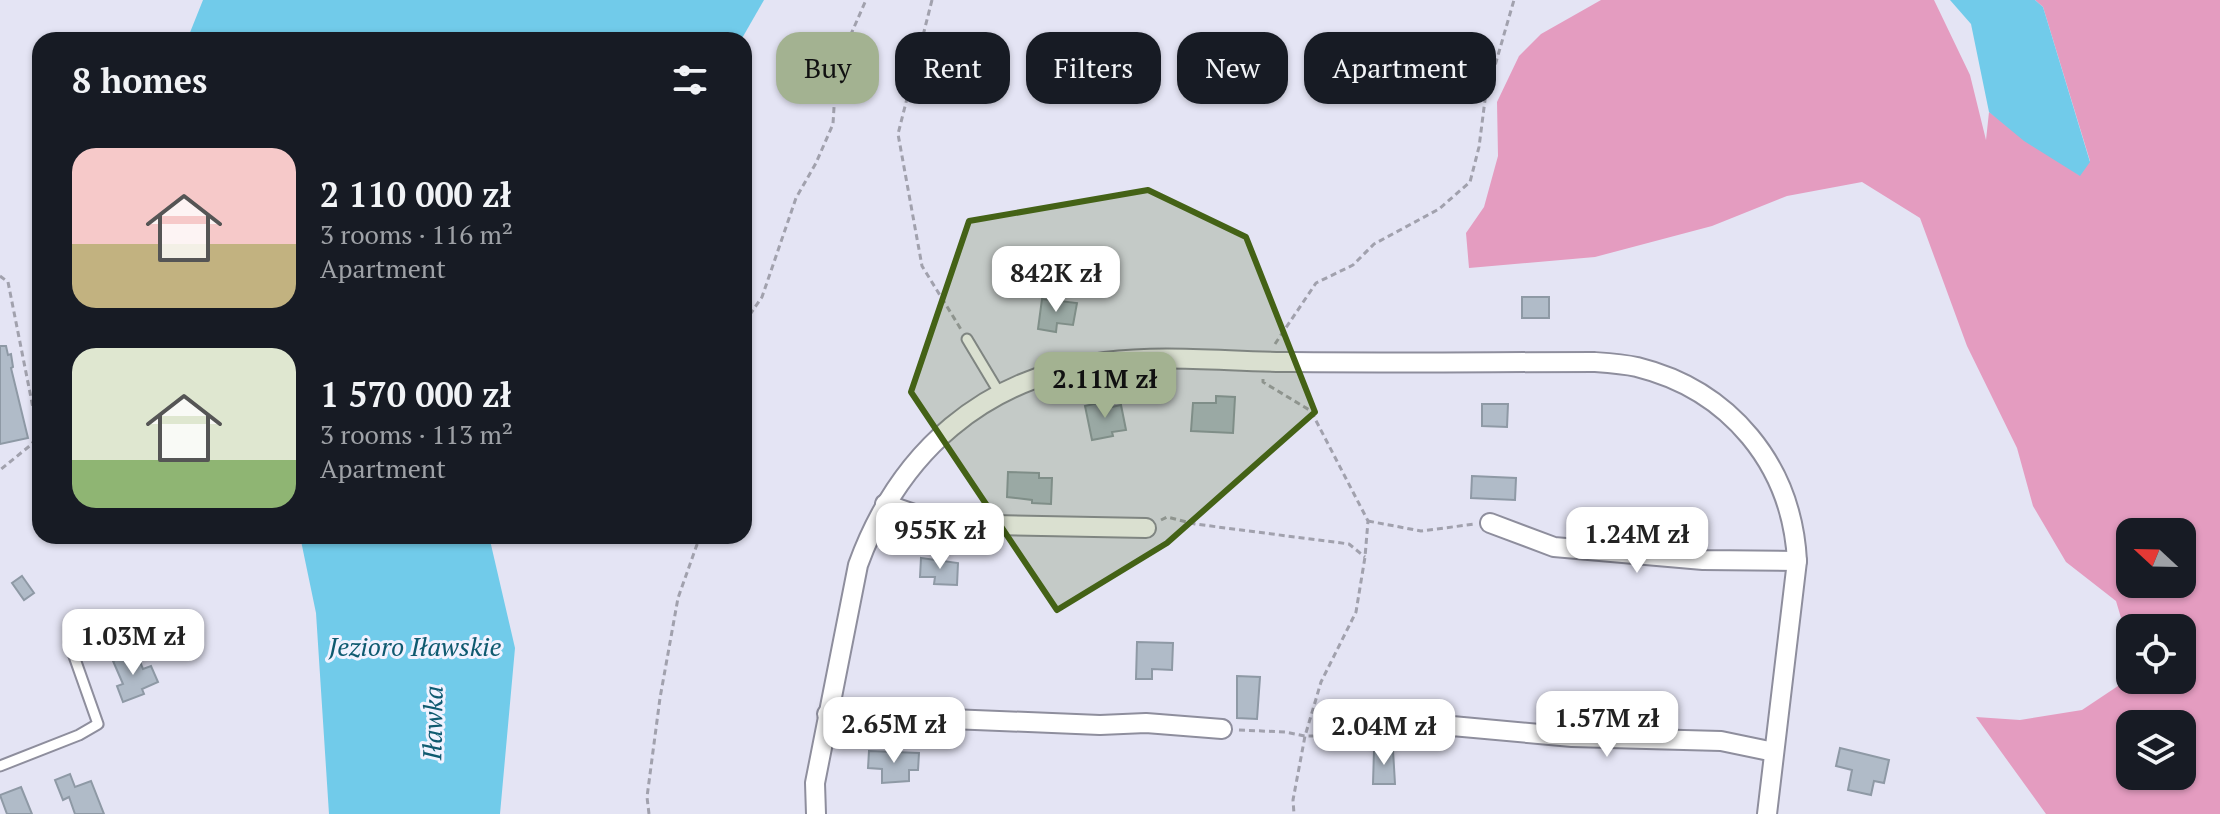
<!DOCTYPE html>
<meta charset="utf-8">
<style>
body{margin:0;font-family:"PT Serif",serif;background:#20242c;color:#f1f3f6;height:100vh;display:flex;flex-direction:column;font-size:30px;white-space:nowrap}
*{box-sizing:border-box;margin:0}
p{font-size:26px;color:#9ea1a6}
.icon{flex:none;width:44px;height:44px;fill:none;stroke:currentColor;stroke-width:2;stroke-linecap:round;stroke-linejoin:round}
.map{position:relative;flex:1;overflow:hidden}
.side{position:absolute;left:32px;top:32px;width:720px;height:512px;display:flex;flex-direction:column;background:#171b24;border-radius:24px;box-shadow:0 2px 6px #0004}
.side>*{flex:none}
.guide{position:absolute;left:776px;top:32px;width:760px;height:72px;display:flex;gap:16px}
.needle{width:52px;rotate:292deg}
.controls{position:absolute;left:2116px;top:518px;display:grid;gap:16px}
.controls a{display:grid;place-items:center;width:80px;height:80px;border-radius:16px;background:#171b24;box-shadow:0 2px 6px #0004;font-size:40px}
.price{position:absolute;translate:-50% -68px;padding:0 18px;border-radius:16px;background:#fff;color:#222;font-size:26px;line-height:52px;filter:drop-shadow(0 2px 4px #0008)}
.price::after{content:'';position:absolute;left:50%;top:48px;width:24px;height:18px;margin-left:-12px;background:inherit;clip-path:polygon(0 0,100% 0,50% 100%)}
.price.on{background:#a3b291;color:#111}
ul{padding:0;list-style:none}
li{display:flex;align-items:center;gap:24px;height:200px;padding:0 40px}
li span{display:grid;place-items:center;flex:none;width:224px;height:160px;border-radius:24px;color:#555}
li>.icon{margin-inline-start:auto}
span .icon{width:96px;height:96px;fill:#fffc;stroke-width:1}
li b{font-size:34px}
h2{display:flex;justify-content:space-between;align-items:center;height:96px;padding:0 40px;font-size:34px}
.tag{padding:0 28px;border-radius:24px;background:#171b24;box-shadow:0 2px 6px #0004;font-size:28px;line-height:72px}
.tag.on{background:#a3b291;color:#111}
.map>svg:first-child{display:block}
.forest{fill:#e49cc0;fill-rule:evenodd}
.water{fill:#71cbea}
.building{fill:#b0bbc8;stroke:#8e99a5;stroke-width:2}
.lines{fill:none;stroke-linecap:round;stroke-linejoin:round}
.lane-casing{stroke:#8e8e9d;stroke-width:13}
.street-casing{stroke:#8e8e9d;stroke-width:22}
.path{stroke:#a1a1ad;stroke-width:3;stroke-dasharray:6 4;stroke-linecap:butt}
.lane{stroke:#fff;stroke-width:9}
.street{stroke:#fff;stroke-width:18}
.marked{fill:#446216;fill-opacity:0.2;stroke:#446216;stroke-width:6;stroke-linejoin:round}
.labels{text-anchor:middle;dominant-baseline:central;stroke-width:6;stroke-linejoin:round;paint-order:stroke}
.water-label{font-size:26px;font-style:italic;fill:#0f5a70;stroke:#f1f2ff}
</style>
<div class="map">
<svg width="2220" height="814" viewBox="0 0 2220 814">
<rect width="100%" height="100%" fill="#e4e4f4"/>
<path class="forest" d="M1601,0H1934L1970,75L1986,140L1989,112L2079,175L2090,161L2043,7L2035,0H2220V814H2046L1976,717L2020,720L2082,710L2130,678L2182,680V628H2130V648L2116,601L2066,562L2033,506L2017,448L1967,346L1920,218L1862,182L1787,196L1712,226L1595,257L1469,268L1466,233L1484,207L1498,156L1497,102L1519,56L1541,34ZM2130,532H2182V584H2130ZM2130,724H2182V776H2130Z"/>
<g class="water">
<polygon points="203,0 764,0 741,40 187,40"/>
<polygon points="1950,0 2035,0 2043,7 2090,162 2080,176 2024,141 1989,112 1971,24"/>
<polygon points="300,536 489,536 515,648 500,814 329,814 316,613"/>
</g>
<g class="building">
<rect x="1522" y="297" width="27" height="21"/>
<polygon points="1042,299 1077,303 1073,325 1057,323 1056,332 1038,329"/>
<polygon points="0,346 6,346 8,355 11,354 13,367 11,368 28,438 0,444"/>
<polygon points="1216,396 1235,397 1233,433 1191,431 1193,403 1216,403"/>
<polygon points="1106,401 1107,408 1121,405 1126,430 1112,432 1113,436 1092,440 1085,406"/>
<polygon points="1482,404 1508,404 1507,427 1482,426"/>
<polygon points="1008,472 1039,473 1039,478 1052,478 1051,504 1032,503 1032,500 1007,497"/>
<polygon points="1472,476 1516,478 1515,500 1471,498"/>
<polygon points="921,558 958,563 957,585 934,584 935,577 920,577"/>
<polygon points="22,576 34,593 24,600 12,583"/>
<polygon points="1137,642 1173,643 1172,670 1152,669 1152,679 1136,679"/>
<polygon points="136,652 143,669 151,666 158,682 142,689 144,694 123,702 117,686 123,684 113,661"/>
<polygon points="1237,676 1260,677 1257,719 1237,718"/>
<polygon points="1840,748 1889,760 1884,783 1874,781 1871,795 1848,790 1852,770 1836,766"/>
<polygon points="1374,750 1393,750 1395,784 1373,784"/>
<polygon points="869,751 919,753 918,770 909,770 909,781 882,783 882,769 868,768"/>
<polygon points="70,774 75,787 91,781 104,814 75,814 69,797 63,800 55,780"/>
<polygon points="21,787 32,814 7,814 0,795"/>
</g>
<g class="lines">
<defs>
<g id="lane">
<polyline points="967,339 1000,394"/>
<polyline points="0,766 79,735 98,724 69,642"/>
</g>
<g id="street">
<polyline points="885,504 943,524 1146,528"/>
<polyline points="1490,523 1554,547 1703,560 1797,561"/>
<polyline points="827,714 1100,725 1146,723 1222,729"/>
<polyline points="1435,735 1452,726 1572,737 1721,741 1774,752"/>
<path d="M816,814L815,783L858,565C899,452 984,377 1105,362C1166,354 1230,362 1292,362C1393,363 1494,362 1594,362C1608,363 1623,364 1637,367C1730,390 1792,465 1797,561L1767,814"/>
</g>
</defs>
<use href="#lane" class="lane-casing"/>
<use href="#street" class="street-casing"/>
<g class="path">
<polyline points="932,0 898,134 922,266 962,331"/>
<polyline points="0,276 8,282 38,433 32,444 0,470"/>
<polyline points="744,323 762,297 796,198 816,163 833,124 835,91 848,41 866,0"/>
<polyline points="1275,344 1316,283 1353,265 1374,244 1439,209 1470,182 1479,147 1485,100 1514,0"/>
<polyline points="1263,379 1263,382 1311,411 1368,521 1365,557 1356,612 1321,682 1305,736 1293,800 1294,814"/>
<polyline points="1161,520 1167,517 1195,524 1349,544 1365,557"/>
<polyline points="1368,521 1421,531 1475,524"/>
<polyline points="1239,730 1285,732 1305,736 1419,735"/>
<polyline points="649,814 647,797 660,698 678,598 700,536"/>
</g>
<use href="#lane" class="lane"/>
<use href="#street" class="street"/>
</g>
<path class="marked" d="M1148,190L1246,237L1315,412L1167,543L1057,610L911,392L969,221Z"/>
<g class="labels">
<g class="water-label">
<text x="415" y="646">Jezioro Iławskie</text>
<text transform="translate(432 723) rotate(-89)">Iławka</text>
</g>
</g>
</svg>
<div class="controls">
<a><svg class="needle" viewBox="-14 -14 28 28"><path d="M0-13l5 13h-10z" fill="#e53935"/><path d="M0 13l5-13h-10z" fill="#9ea1a6"/></svg></a>
<a><svg class="icon" aria-label="locate" viewBox="0 0 24 24"><circle cx="12" cy="12" r="6"/><path d="M12 2v4M12 18v4M2 12h4M18 12h4"/></svg></a>
<a><svg class="icon" aria-label="layers" viewBox="0 0 24 24"><path d="M12 4l9 5-9 5-9-5zM3 14l9 5 9-5"/></svg></a>
</div>
<b class="price" style="left:1056px;top:314px">842K zł</b>
<b class="price on" style="left:1105px;top:420px">2.11M zł</b>
<b class="price" style="left:940px;top:571px">955K zł</b>
<b class="price" style="left:1637px;top:575px">1.24M zł</b>
<b class="price" style="left:133px;top:677px">1.03M zł</b>
<b class="price" style="left:1607px;top:759px">1.57M zł</b>
<b class="price" style="left:894px;top:765px">2.65M zł</b>
<b class="price" style="left:1384px;top:767px">2.04M zł</b>
<div class="guide">
<a class="tag on">Buy</a>
<a class="tag">Rent</a>
<a class="tag">Filters</a>
<a class="tag">New</a>
<a class="tag">Apartment</a>
</div>
<section class="side">
<h2>8 homes<svg class="icon" aria-label="filters" viewBox="0 0 24 24"><path d="M4 7h16M4 17h16"/><circle cx="9" cy="7" r="2"/><circle cx="15" cy="17" r="2"/></svg></h2>
<ul>
<li><span style="background:linear-gradient(#f6c9c9 60%,#c2b280 0)"><svg class="icon" aria-label="home" viewBox="0 0 24 24"><path d="M3 11l9-7 9 7M6 9v11h12V9"/></svg></span><div><b>2 110 000 zł</b><p>3 rooms · 116 m²</p><p>Apartment</p></div></li>
<li><span style="background:linear-gradient(#dfe7d0 70%,#8fb573 0)"><svg class="icon" aria-label="home" viewBox="0 0 24 24"><path d="M3 11l9-7 9 7M6 9v11h12V9"/></svg></span><div><b>1 570 000 zł</b><p>3 rooms · 113 m²</p><p>Apartment</p></div></li>
</ul>
</section>
</div>
